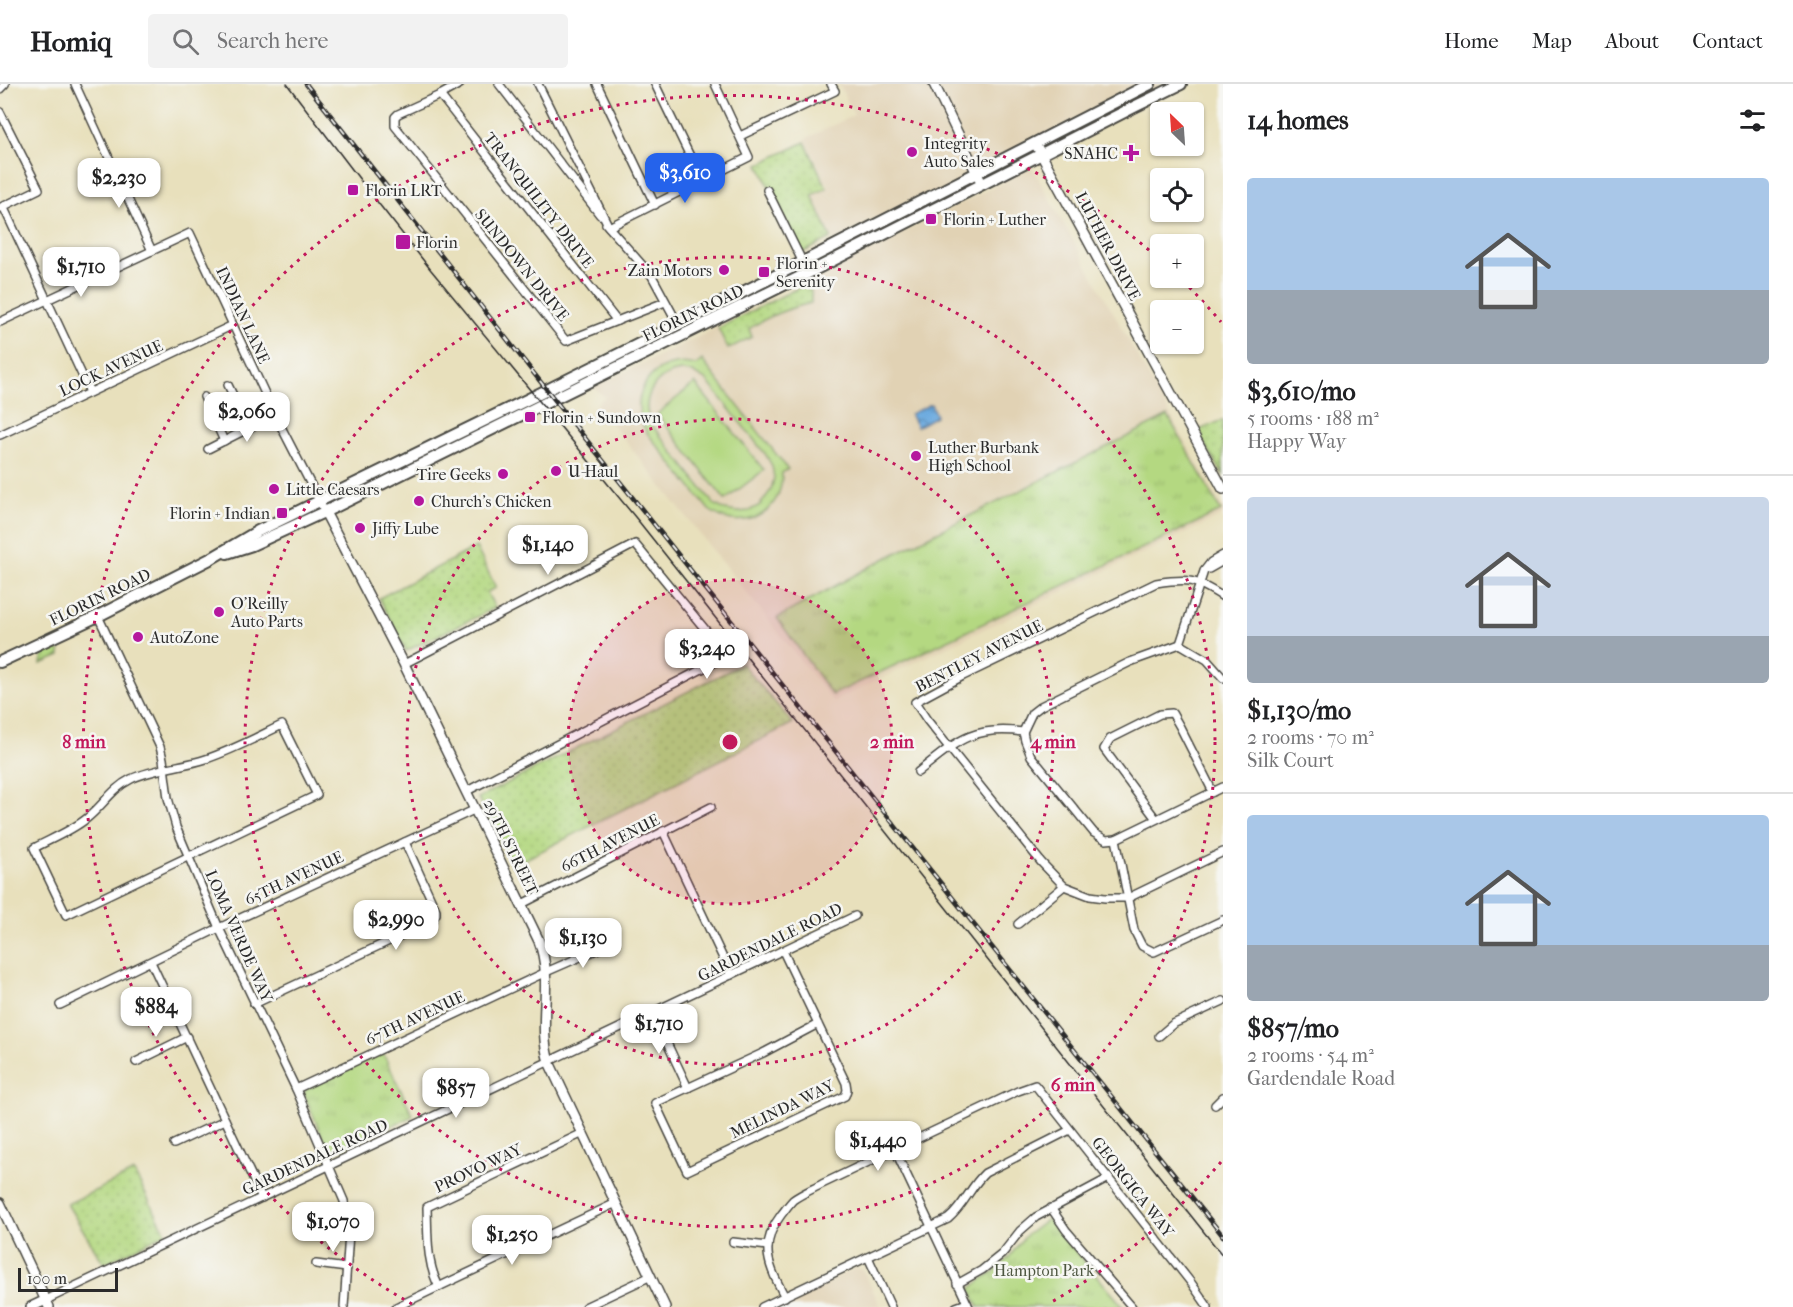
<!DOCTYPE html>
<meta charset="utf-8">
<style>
body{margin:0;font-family:"IM FELL French Canon",serif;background:#f2f2f2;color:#202124;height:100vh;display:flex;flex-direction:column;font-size:22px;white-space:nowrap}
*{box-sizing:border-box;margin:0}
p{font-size:20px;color:#757577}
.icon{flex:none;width:33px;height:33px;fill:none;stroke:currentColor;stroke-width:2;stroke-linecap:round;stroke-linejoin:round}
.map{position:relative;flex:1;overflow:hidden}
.drawer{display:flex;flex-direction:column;background:#fff;width:570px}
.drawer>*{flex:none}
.needle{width:39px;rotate:335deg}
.fabs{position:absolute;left:1150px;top:18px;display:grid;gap:12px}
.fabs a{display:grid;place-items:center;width:54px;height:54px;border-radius:6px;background:#fff;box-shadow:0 2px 4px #0004;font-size:30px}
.scale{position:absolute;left:18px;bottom:15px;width:100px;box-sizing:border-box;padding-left:6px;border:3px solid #2b2b2b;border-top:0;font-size:16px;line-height:21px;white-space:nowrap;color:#2b2b2b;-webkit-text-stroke:4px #f6f6f2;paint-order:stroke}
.price{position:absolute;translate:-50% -51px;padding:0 14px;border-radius:12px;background:#fff;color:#222;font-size:20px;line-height:39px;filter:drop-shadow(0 2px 3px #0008)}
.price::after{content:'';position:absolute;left:50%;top:36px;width:18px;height:14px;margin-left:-9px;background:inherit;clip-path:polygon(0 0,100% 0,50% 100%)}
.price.on{background:#2563eb;color:#fff}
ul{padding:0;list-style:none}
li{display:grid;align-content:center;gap:12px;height:318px;padding:0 24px}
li+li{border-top:2px solid #e0e0e0}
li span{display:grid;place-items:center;height:186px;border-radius:6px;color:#555}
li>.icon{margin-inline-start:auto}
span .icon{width:108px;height:108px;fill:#fffc;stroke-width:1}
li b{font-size:26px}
h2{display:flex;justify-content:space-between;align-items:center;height:72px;padding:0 24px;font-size:26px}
header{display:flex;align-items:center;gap:36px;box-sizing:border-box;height:84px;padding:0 30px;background:#fff;border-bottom:2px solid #e0e0e0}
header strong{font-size:28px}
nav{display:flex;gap:33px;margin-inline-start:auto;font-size:21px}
.search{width:420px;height:54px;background:#f2f2f2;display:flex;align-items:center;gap:15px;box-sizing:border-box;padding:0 21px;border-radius:6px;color:#757577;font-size:22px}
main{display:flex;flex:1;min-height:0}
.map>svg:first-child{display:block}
.built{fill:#e1d2b4}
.grass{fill:url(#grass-dots);stroke:#708256;stroke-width:1.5}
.park{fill:url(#park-tufts);stroke:#708256;stroke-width:1.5}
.pitch{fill:#b4d881;stroke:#708256;stroke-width:1.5;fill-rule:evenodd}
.water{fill:url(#water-waves);stroke:#4c6a85;stroke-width:1.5}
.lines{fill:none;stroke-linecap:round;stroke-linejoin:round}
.street-casing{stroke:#474641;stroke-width:10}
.secondary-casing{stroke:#474641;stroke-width:12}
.primary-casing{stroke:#474641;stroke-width:14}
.street{stroke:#fff;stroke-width:7}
.secondary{stroke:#fff;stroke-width:9}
.primary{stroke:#fff;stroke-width:10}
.tram{stroke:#2b2b2b;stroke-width:1.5}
.rail-casing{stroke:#2b2b2b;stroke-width:4.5}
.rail{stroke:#f6f6f2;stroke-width:2;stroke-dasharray:7;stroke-linecap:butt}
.ring{fill:none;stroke:#c2185b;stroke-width:3;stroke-dasharray:3 6}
.poi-dot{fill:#b5179e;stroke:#f6f6f2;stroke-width:2}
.labels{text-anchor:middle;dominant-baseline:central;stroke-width:5;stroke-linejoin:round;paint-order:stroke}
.poi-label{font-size:16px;fill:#2b2b2b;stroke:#f6f6f2;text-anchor:start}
.street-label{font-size:16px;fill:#2b2b2b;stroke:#f6f6f2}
.park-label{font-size:16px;fill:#4d5640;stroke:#f6f6f2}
.centre{fill:#c2185b;stroke:#f6f6f2;stroke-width:3}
.ring-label{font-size:18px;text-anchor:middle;font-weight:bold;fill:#c2185b;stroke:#f6f6f2;stroke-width:5;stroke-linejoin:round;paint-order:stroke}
</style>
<header>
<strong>Homiq</strong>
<div class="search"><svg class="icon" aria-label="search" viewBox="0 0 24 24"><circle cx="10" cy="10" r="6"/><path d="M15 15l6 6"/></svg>Search here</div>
<nav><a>Home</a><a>Map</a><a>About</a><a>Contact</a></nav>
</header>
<main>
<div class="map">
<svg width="1223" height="1223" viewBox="0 0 1223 1223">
<defs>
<pattern id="grass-dots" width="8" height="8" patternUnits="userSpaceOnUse" patternTransform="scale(1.5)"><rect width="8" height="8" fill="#b4d881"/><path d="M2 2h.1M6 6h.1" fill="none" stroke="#9bba70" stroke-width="1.8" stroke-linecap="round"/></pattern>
<pattern id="park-tufts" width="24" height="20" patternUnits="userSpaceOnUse" patternTransform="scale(1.5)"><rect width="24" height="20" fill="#b4d881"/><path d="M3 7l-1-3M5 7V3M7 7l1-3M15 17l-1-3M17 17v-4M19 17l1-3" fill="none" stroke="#9bba70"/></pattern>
<pattern id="water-waves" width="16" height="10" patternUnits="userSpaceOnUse" patternTransform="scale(1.5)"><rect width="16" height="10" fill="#6caadf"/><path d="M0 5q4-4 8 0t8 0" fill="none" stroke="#598bb5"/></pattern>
</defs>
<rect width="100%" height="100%" fill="#f6f6f2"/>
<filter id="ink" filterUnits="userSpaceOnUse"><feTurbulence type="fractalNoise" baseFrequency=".0167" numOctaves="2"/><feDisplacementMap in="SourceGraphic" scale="12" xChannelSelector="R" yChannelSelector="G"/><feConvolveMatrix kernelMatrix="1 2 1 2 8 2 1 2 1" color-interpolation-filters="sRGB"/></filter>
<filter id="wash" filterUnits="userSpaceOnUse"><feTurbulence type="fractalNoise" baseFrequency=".008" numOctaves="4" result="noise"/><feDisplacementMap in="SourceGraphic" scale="24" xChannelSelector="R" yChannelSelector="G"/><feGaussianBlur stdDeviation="1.35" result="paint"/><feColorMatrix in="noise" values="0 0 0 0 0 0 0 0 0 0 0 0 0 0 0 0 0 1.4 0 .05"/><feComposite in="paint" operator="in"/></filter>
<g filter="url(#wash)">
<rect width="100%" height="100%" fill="#e8e0bc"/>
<g class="built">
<polygon points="839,0 1164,0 838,165 812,111 829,103 805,55 854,31"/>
<polygon points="1032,83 1223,425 1223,431 833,617 596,320 605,313 593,303 706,249"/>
<polygon points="856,1184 863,1186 881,1223 773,1223"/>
</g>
<g class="grass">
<polygon points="805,58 827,104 812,111 831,154 802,169 796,163 759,80"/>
<path d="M806,200L811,207V219C788,224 768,232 749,245L752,253L728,265L718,244Z"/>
<polygon points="1223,336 1223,391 1197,347"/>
<polygon points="476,463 496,504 487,508 495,524 406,567 379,514"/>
<polygon points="54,563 60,568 60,572 41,580 43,568"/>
<polygon points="742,580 793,639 512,782 478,714"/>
<polygon points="134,1088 166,1149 104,1180 67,1120"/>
</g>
<g class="park">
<polygon points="1168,332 1221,427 832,611 777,534 884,475"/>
<polygon points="383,969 413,1032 333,1069 328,1066 304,1010 306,1005"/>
<polygon points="1048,1135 1121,1220 1123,1223 979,1223 970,1205 981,1196 995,1187 1010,1172 1023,1154"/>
</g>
<g class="pitch">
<path d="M702,276L788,385L782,389C783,431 741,450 709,426L648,350C623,313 653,270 696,281ZM681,287L692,288L707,297L766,371L772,382L774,394L771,406L760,421L749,427L737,428L725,426L714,420L651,340C640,315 654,291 681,287Z"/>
<polygon points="695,299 764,386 725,416 657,330"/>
</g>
<polygon class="water" points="931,320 936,332 917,343 910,330"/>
</g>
<g filter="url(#ink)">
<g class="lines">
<defs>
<g id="street">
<polyline points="75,0 152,167"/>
<polyline points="460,0 440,11 398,30 395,33 395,42 566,257 665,218"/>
<polyline points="499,0 600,131"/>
<polyline points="538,0 609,143 749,73 715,0"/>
<polyline points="597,0 655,121"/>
<polyline points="655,0 702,97"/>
<polyline points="0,5 5,0"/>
<polyline points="440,11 617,237"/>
<polyline points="0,28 39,105 0,124"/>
<polyline points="740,52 835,7 831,0"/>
<polyline points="767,106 808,189"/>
<polyline points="3,122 90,308"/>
<polyline points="606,140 652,192 678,240"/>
<polyline points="0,238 190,149 275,331 325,428"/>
<polyline points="228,301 249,344"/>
<polyline points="204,313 224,357"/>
<polyline points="0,351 233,241"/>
<polyline points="208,365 275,331"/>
<polyline points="1209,485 1223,477"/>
<path d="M1223,513C1195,495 1190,494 1156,499L963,592L915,618L927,636L1041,778L1064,802L1090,812L1105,814H1128L1223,768"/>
<polyline points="98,532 160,663 163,675 168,714 176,743 219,844 296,1005 344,1117 349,1149 344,1223"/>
<polyline points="1180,560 1204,487 1211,478 1223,471"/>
<polyline points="1180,560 1207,576 1223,594"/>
<polyline points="404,580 635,460 727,572 467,707"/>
<path d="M282,641L317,711L66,831L34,764C51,755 71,747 86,735C103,722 111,705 131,695C154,684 182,683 206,675C233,666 257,653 282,641Z"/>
<polyline points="1023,648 1025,657 1031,672 1094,749 1106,756 1116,755 1223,703"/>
<polyline points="1023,648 1032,629 1041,622 1130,578 1180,560"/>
<path d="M918,688C956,658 972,641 1023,648"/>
<polyline points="1156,735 1104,665 1110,655 1160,630 1172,629 1180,643 1213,708"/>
<polyline points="663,747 731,891"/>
<polyline points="1116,755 1134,846 1142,862 1154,868 1223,836"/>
<polyline points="522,820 711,723"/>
<polyline points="1018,840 1064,802"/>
<polyline points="783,867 846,999 847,1006 845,1012 687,1087 655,1019 763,969 818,940"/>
<polyline points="151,878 262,1114"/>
<polyline points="254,920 432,837 436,830 436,826 405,758"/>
<polyline points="60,921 219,844 476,725"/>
<polyline points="653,929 688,1004"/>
<polyline points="1159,952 1173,940 1223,917"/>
<polyline points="136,978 187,953"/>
<polyline points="296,1005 546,888 610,860"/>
<polyline points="1215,1021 1223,1013"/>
<polyline points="174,1060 225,1036"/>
<polyline points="895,1066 969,1223"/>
<polyline points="1051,1124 1066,1146 1132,1223"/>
<polyline points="733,1158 768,1162"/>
<polyline points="868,1173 891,1223"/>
<polyline points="316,1180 347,1184"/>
<polyline points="957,1200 982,1186 1002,1170 1020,1147 1036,1133 1109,1094"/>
<path d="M439,1203C426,1178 428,1151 427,1123L583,1049"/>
<path d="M785,1213C769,1183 758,1161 781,1131C785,1126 789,1120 793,1116C801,1110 813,1105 822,1100L1018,1007L1035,1001L1192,1200L1208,1223"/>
<polyline points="46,1216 855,832"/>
<polyline points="396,1223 616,1119"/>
<polyline points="585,1223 651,1192"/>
<path d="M762,1223L948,1135C964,1122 970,1103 985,1089L1070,1046"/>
<polyline points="956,1223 967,1219"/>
</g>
<g id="secondary">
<polyline points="934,0 982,100"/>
<polyline points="1035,59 1223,405"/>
<path d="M325,428L404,580L539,857C554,896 537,938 549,978L665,1223"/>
<polyline points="0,1119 49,1223"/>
<polyline points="31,1223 46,1216"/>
</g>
<g id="primary">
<polyline points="227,469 252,461 335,423 808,189 1134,23 1181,0"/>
<polyline points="0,578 98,532 212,474 258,447 547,306 803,178 1150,0"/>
</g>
</defs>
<use href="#street" class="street-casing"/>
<use href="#secondary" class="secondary-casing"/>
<use href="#primary" class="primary-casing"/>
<use href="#street" class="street"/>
<use href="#secondary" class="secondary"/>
<use href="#primary" class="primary"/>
<polyline class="tram" points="287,0 364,101 431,186 640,439 1223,1172"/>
<defs>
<polyline id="rail" points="306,0 569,334 1223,1152"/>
</defs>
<use href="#rail" class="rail-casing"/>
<use href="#rail" class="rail"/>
</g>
</g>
<circle cx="730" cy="658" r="162" fill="#c2185b" fill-opacity=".12"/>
<g class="ring">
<circle cx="730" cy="658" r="162"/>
<circle cx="730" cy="658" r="323"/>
<circle cx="730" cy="658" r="485"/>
<path d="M1221 1078A646 646 0 0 1 1048 1220M412 1220A646 646 0 1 1 1158 174M1183 197A646 646 0 0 1 1221 238"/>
</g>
<g class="poi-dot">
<circle cx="912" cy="68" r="6"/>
<path d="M1128 60h6v6h6v6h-6v6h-6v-6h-6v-6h6z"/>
<rect x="347" y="100" width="12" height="12" rx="3"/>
<rect x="925" y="129" width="12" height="12" rx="3"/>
<rect x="395" y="150" width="16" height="16" rx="3"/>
<circle cx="724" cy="186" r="6"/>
<rect x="758" y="182" width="12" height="12" rx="3"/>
<rect x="524" y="327" width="12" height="12" rx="3"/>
<circle cx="916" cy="372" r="6"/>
<circle cx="556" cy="387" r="6"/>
<circle cx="503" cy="390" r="6"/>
<circle cx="274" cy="405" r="6"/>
<circle cx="419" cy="417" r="6"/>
<rect x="276" y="423" width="12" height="12" rx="3"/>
<circle cx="360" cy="444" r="6"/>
<circle cx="219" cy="528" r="6"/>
<circle cx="138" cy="553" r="6"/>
</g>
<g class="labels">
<g class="poi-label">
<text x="924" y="59">Integrity<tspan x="924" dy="18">Auto Sales</tspan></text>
<text x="1118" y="69" text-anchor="end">SNAHC</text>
<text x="365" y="106">Florin LRT</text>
<text x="943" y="135">Florin + Luther</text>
<text x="416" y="158">Florin</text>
<text x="776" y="179">Florin +<tspan x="776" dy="18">Serenity</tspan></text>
<text x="712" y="186" text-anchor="end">Zain Motors</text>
<text x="542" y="333">Florin + Sundown</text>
<text x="928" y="363">Luther Burbank<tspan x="928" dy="18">High School</tspan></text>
<text x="568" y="387">U-Haul</text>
<text x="491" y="390" text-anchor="end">Tire Geeks</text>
<text x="286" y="405">Little Caesars</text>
<text x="431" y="417">Church's Chicken</text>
<text x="270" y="429" text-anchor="end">Florin + Indian</text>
<text x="372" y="444">Jiffy Lube</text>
<text x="231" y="519">O'Reilly<tspan x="231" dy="18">Auto Parts</tspan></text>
<text x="150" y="553">AutoZone</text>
</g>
<g class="street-label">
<text transform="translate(539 116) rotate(52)">TRANQUILITY DRIVE</text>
<text transform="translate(1108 162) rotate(62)">LUTHER DRIVE</text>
<text transform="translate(522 181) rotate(51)">SUNDOWN DRIVE</text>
<text transform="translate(693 229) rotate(-26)">FLORIN ROAD</text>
<text transform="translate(243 231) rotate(65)">INDIAN LANE</text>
<text transform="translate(111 284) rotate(-25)">LOCK AVENUE</text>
<text transform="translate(100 513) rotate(-26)">FLORIN ROAD</text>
<text transform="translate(979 572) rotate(-27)">BENTLEY AVENUE</text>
<text transform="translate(610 759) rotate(-27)">66TH AVENUE</text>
<text transform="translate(511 763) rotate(64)">29TH STREET</text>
<text transform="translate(294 794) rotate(-25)">65TH AVENUE</text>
<text transform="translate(239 852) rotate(66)">LOMA VERDE WAY</text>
<text transform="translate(770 858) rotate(-26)">GARDENDALE ROAD</text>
<text transform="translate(415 934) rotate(-25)">67TH AVENUE</text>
<text transform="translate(782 1025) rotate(-26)">MELINDA WAY</text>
<text transform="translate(315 1073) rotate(-25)">GARDENDALE ROAD</text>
<text transform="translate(478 1084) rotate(-25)">PROVO WAY</text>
<text transform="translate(1133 1103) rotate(52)">GEORGICA WAY</text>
</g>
<g class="park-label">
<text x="1044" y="1186">Hampton Park</text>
</g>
</g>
<circle cx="730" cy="658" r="9" class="centre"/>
<g class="ring-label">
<text x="892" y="664">2 min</text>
<text x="1053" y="664">4 min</text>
<text x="84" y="664">8 min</text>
<text x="1073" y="1007">6 min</text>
</g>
</svg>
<div class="fabs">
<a><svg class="needle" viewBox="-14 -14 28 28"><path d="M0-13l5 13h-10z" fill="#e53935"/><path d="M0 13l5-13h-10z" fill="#757577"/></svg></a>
<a><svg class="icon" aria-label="locate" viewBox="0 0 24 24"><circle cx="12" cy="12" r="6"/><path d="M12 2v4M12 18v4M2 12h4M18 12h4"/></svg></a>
<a>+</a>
<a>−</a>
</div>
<div class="scale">100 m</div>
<b class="price on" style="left:685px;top:120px">$3,610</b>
<b class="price" style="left:119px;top:125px">$2,230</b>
<b class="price" style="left:81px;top:214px">$1,710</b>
<b class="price" style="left:247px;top:359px">$2,060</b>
<b class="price" style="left:548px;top:492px">$1,140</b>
<b class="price" style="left:707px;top:596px">$3,240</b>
<b class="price" style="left:396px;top:867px">$2,990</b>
<b class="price" style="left:583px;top:885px">$1,130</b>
<b class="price" style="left:156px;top:954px">$884</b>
<b class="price" style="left:659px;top:971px">$1,710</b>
<b class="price" style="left:456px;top:1035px">$857</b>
<b class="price" style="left:878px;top:1088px">$1,440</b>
<b class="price" style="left:333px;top:1169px">$1,070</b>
<b class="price" style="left:512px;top:1182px">$1,250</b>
</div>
<section class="drawer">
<h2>14 homes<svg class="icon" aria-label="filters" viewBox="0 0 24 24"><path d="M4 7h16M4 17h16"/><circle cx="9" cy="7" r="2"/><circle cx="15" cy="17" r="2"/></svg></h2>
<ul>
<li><span style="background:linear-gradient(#a9c7e8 60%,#9aa5b1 0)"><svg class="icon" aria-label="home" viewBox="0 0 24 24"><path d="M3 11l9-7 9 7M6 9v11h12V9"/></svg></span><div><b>$3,610/mo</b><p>5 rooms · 188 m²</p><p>Happy Way</p></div></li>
<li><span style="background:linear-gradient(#c9d6e8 75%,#9aa5b1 0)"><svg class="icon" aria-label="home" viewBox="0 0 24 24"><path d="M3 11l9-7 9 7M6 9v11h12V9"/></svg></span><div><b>$1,130/mo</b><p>2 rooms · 70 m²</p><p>Silk Court</p></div></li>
<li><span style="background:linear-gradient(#a9c7e8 70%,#9aa5b1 0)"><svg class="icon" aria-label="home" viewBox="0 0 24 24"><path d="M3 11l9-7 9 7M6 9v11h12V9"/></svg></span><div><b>$857/mo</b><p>2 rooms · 54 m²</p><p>Gardendale Road</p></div></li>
</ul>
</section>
</main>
